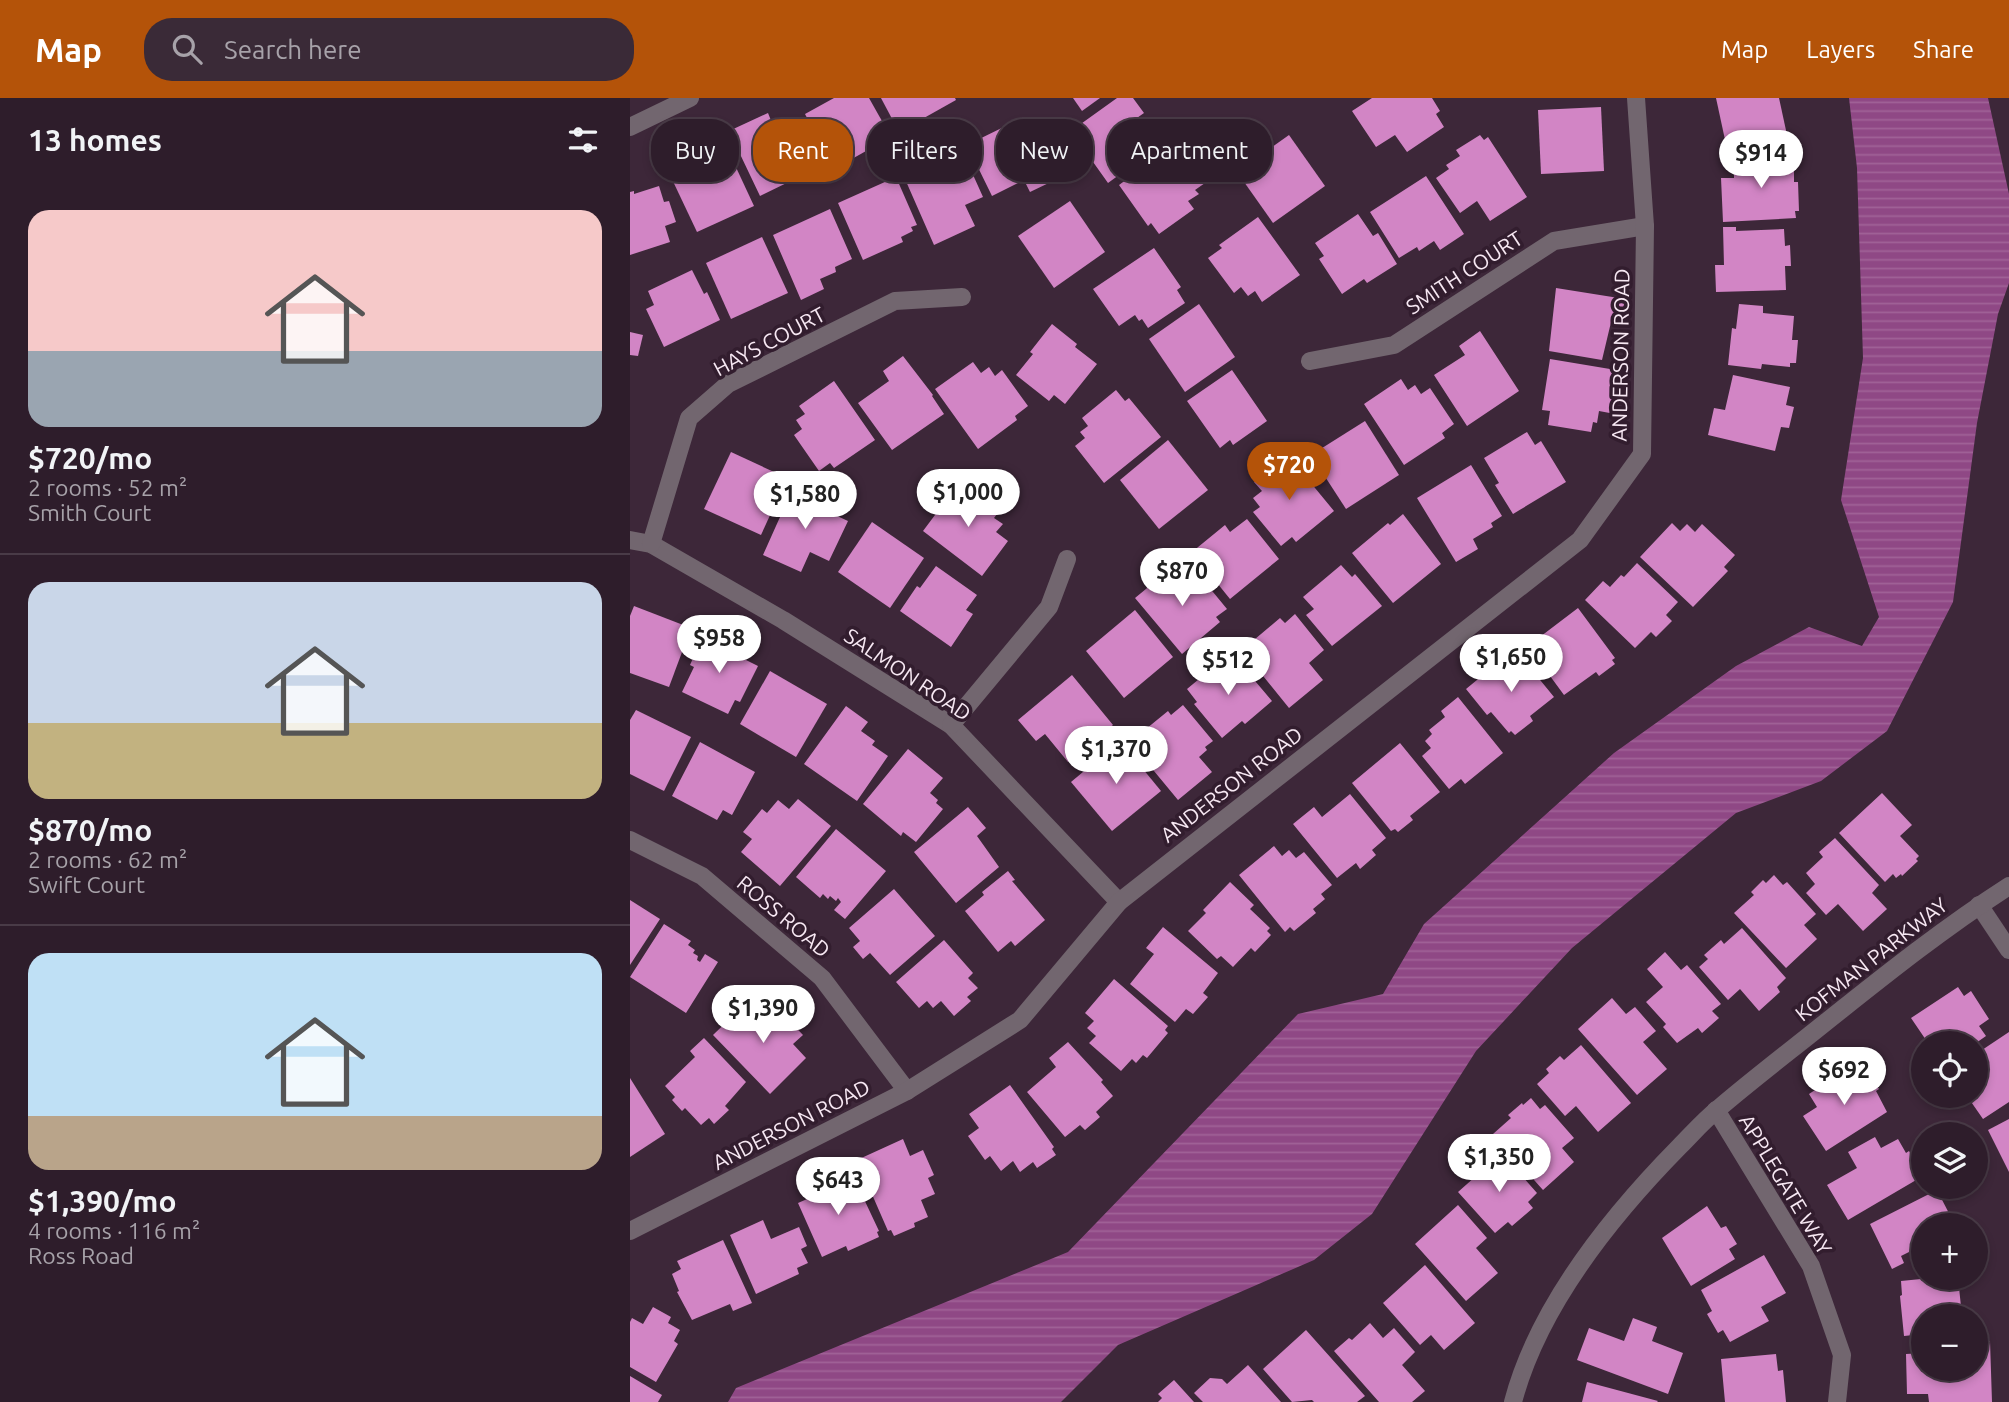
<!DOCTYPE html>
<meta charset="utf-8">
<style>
body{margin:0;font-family:Ubuntu,sans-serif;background:#3a2a37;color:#f1f3f6;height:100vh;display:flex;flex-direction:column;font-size:26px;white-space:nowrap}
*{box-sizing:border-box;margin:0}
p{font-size:23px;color:#a7a2a9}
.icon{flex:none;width:38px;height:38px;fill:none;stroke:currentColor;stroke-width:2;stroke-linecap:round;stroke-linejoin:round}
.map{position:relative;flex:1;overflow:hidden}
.sheet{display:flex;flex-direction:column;background:#2e1d2b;width:630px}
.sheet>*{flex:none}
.guide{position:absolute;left:21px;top:21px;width:665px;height:63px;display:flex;gap:14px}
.buttons{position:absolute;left:1281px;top:933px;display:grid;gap:14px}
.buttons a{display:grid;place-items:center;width:77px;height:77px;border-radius:50%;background:#2e1d2b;box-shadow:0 4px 10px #0003,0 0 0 2px #493b47;font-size:35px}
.price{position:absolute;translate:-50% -60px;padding:0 16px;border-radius:24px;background:#fff;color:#222;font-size:23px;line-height:46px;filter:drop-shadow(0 2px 4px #0008)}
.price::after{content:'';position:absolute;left:50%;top:42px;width:21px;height:16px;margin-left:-10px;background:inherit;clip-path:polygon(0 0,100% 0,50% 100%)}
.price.active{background:#b45309;color:#fff}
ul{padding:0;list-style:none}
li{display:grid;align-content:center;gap:14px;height:371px;padding:0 28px}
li+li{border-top:2px solid #493b47}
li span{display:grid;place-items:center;height:217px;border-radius:21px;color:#555}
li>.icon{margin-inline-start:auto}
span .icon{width:126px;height:126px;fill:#fffc;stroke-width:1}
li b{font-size:30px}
h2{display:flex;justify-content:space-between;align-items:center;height:84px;padding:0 28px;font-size:30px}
.chip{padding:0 24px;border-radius:28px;background:#2e1d2b;box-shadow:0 4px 10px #0003,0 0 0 2px #493b47;font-size:24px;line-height:63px}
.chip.active{background:#b45309;color:#fff}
header{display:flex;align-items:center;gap:42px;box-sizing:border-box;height:98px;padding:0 35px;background:#b45309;color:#fff}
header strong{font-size:33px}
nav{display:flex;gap:38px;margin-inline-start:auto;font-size:24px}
.search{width:490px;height:63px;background:#3a2a37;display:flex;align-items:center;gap:18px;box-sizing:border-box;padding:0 24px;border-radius:28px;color:#a7a2a9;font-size:26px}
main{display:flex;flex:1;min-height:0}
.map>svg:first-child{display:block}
.water{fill:url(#water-rules)}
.building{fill:#d285c5}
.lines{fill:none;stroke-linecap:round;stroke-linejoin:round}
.minor{stroke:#72666f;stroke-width:18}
.tertiary{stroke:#72666f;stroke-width:18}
.labels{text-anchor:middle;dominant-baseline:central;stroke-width:7;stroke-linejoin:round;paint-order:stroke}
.street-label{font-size:21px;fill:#f7e8f3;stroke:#321d2e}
</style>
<header>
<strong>Map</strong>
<div class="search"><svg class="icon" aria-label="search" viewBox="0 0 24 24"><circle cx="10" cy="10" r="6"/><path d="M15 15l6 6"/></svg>Search here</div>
<nav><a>Map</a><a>Layers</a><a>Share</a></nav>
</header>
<main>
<section class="sheet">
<h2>13 homes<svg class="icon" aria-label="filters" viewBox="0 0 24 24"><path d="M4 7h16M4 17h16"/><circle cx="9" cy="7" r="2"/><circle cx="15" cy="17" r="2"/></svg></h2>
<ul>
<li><span style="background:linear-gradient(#f6c9c9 65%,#9aa5b1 0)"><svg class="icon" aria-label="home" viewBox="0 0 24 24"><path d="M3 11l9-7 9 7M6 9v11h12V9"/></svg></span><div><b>$720/mo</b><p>2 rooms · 52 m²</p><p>Smith Court</p></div></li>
<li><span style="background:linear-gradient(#c9d6e8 65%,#c2b280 0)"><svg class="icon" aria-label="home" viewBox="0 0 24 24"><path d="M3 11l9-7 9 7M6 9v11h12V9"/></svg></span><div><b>$870/mo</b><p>2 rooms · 62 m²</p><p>Swift Court</p></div></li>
<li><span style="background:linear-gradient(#bfe0f5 75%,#b9a48a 0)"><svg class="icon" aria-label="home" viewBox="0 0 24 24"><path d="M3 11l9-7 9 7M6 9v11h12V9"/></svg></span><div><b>$1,390/mo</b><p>4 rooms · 116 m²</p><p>Ross Road</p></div></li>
</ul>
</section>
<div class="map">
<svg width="1379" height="1304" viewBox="0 0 1379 1304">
<defs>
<pattern id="water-rules" width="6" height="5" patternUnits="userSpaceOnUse" patternTransform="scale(1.75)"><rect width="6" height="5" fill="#8f4885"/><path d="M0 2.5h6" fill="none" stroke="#a06297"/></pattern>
</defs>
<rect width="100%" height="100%" fill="#3d2739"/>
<polygon class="water" points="1219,0 1358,0 1379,96 1379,185 1368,216 1347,325 1323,504 1257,633 1191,683 1106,715 942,850 846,953 742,1116 684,1162 488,1247 431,1304 98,1304 106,1290 438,1154 668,916 753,896 794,826 984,655 1106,568 1179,529 1232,548 1249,519 1211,402 1233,260 1227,70"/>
<g class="building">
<polygon points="204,0 239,0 261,39 204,71 175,16"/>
<polygon points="251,0 325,0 326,2 269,34"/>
<polygon points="443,0 470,0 452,13"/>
<polygon points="487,0 503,0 514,15 504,22 513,36 511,38 522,53 478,85 441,33"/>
<polygon points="742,0 802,0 810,13 806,16 814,29 777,54 765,37 746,49 722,13"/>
<polygon points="1086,0 1149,0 1157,37 1097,51"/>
<polygon points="971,9 974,73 911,76 908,12"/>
<polygon points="138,15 142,25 152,20 157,32 165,27 184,67 170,73 173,77 130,98 99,33"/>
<polygon points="394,19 425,82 400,94 394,82 362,98 337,47"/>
<polygon points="659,37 695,88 643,125 607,74"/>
<polygon points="850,37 854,42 858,39 897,99 860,123 847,103 830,115 806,80 819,71 816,67 830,58 826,52"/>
<polygon points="546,45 575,85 565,92 569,96 558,103 564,111 529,136 521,125 518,128 489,87"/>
<polygon points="97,50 124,108 67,134 40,77"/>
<polygon points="1157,56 1158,72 1164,71 1164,84 1168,84 1169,113 1165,113 1166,120 1093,124 1091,80 1104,80 1104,69 1113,68 1112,58"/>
<polygon points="335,59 353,99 335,107 345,128 304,147 275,81 320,61 322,65"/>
<polygon points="796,78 834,136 810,152 804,143 789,153 787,149 769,160 740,114"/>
<polygon points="266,79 287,127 281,129 283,133 271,139 273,144 233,162 208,105"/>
<polygon points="29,88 34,104 39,103 46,124 35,128 40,144 0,157 0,94 4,93 4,96"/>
<polygon points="440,103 475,154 424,190 388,138"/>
<polygon points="200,111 222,161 205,169 206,174 190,181 194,191 171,202 143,137"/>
<polygon points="728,116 743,138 748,135 767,166 737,185 734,181 712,196 689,161 694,158 685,145"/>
<polygon points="628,119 670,177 632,204 625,193 618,198 611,189 604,195 578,160 592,150 589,147"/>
<polygon points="1093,129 1106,129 1106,133 1154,131 1155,148 1160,147 1161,168 1155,168 1156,192 1086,194 1085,167 1094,167"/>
<polygon points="132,139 158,195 101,221 76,165"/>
<polygon points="524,150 551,189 547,192 555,205 518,230 512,221 509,223 505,217 489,228 463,191"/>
<polygon points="62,172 74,196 77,194 90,222 34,249 16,211 24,207 18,193"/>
<polygon points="926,190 995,201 991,221 982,220 972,262 919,253"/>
<polygon points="569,206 605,259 555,294 519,241"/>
<polygon points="1109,206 1133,208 1133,215 1164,218 1162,242 1168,242 1166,265 1160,265 1160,269 1132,266 1131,271 1098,267 1102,230 1106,231"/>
<polygon points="422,226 447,246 445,249 467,266 435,306 424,297 419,303 386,277 403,256 400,254"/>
<polygon points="850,233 889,293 837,328 804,277 835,257 829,248"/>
<polygon points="0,234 13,237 8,258 0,257"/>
<polygon points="273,258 303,297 302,298 314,316 262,352 228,305 259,283 253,273"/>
<polygon points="920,261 992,273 985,316 969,313 967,325 963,324 961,334 918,327 920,313 912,312"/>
<polygon points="343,264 351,275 359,269 365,278 372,272 398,308 385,318 387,322 348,351 305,291"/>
<polygon points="602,272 637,323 603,347 600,342 590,350 557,303"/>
<polygon points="1103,277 1160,289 1156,307 1164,309 1159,330 1151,329 1145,353 1078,337 1084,310 1095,312"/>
<polygon points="771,281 778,292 785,287 791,296 800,290 824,326 812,335 815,340 774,367 734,306"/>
<polygon points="204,283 245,342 204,370 200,365 189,373 164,337 172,331 166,322 175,316 169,308"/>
<polygon points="486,292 495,303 499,300 531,339 474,385 445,348 455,340 450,334 458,328 452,320"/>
<polygon points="735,323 769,377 716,411 681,357"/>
<polygon points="897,334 905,347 911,343 936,384 883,416 865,387 869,385 854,360"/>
<polygon points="538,342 578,392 529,431 490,382"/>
<polygon points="101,354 157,380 131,437 74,411"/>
<polygon points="657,356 704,413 666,444 662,439 651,448 623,414 630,409 623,400 632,393 624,384"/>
<polygon points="841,367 872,418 861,425 863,429 843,441 848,451 826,464 787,400"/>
<polygon points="337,387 370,412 364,420 373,426 366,434 378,443 352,478 293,433 323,393 328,397"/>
<polygon points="163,390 208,411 205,417 218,423 199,463 180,454 171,474 133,457"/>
<polygon points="773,416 811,466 763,505 722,455 758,425 760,427"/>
<polygon points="617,421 649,461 600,501 562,454 595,427 600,434"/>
<polygon points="242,424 294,460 260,510 208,474"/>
<polygon points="1042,425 1050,433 1057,426 1065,434 1072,426 1105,457 1094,469 1098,473 1063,509 1010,459"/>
<polygon points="1007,465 1048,504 1036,517 1042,523 1026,539 1021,534 1005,550 955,502 973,483 980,489 991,477 994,479"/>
<polygon points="711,467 722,479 725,476 752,508 702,548 676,517 684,511 673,499"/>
<polygon points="306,468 347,497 336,512 343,516 321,549 270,513 287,488 290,490"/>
<polygon points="539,472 546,481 552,475 560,484 569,477 597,511 586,519 590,524 552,556 505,500"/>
<polygon points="4,508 61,530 39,589 0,575 0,518"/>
<polygon points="948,510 985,560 982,562 985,566 969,578 966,574 934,597 898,548"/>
<polygon points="505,512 543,559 494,600 456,553"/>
<polygon points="665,516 694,552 679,565 693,582 659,610 612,552 650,520 655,525"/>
<polygon points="74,536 106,552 104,556 128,568 110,604 105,602 98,616 52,594 64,569 60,567"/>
<polygon points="888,555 924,599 900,618 903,623 885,637 881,633 879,635 861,614 857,617 836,591 864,568 867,572"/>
<polygon points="598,557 617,579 620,577 642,603 615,626 612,623 592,640 564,606 567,604 557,591"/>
<polygon points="140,573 197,606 166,659 110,626"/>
<polygon points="442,577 483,627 438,664 415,636 406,643 388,622"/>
<polygon points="828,599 873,655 835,686 831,681 819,691 792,658 801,650 795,643 802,636 799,632 815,619 811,613"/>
<polygon points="553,607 583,643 575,649 577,652 569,659 582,674 548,702 500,644 538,613 541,617"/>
<polygon points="216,608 238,624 231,633 245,643 242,647 258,658 227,703 174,666"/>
<polygon points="6,612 61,639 34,693 0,676 0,622"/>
<polygon points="490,643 531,693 482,733 441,684"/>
<polygon points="70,644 125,674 102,717 93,712 87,722 42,698"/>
<polygon points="770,645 810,694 780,718 783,722 768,734 765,731 761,733 722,685"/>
<polygon points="278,651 313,680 300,695 308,702 306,705 313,711 286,744 273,734 271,738 233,706"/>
<polygon points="1252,695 1282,727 1270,738 1289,758 1286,761 1288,763 1272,778 1271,776 1266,780 1263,776 1255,784 1209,735"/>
<polygon points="720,696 756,740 742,752 746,757 730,771 726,765 707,780 663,726 684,709 692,719"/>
<polygon points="168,701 201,728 150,788 111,754 122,741 113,734 132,711 137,715 148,702 159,711"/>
<polygon points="338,709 356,730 347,738 369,769 326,805 284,754"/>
<polygon points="206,731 256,773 215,821 204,812 211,804 208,800 206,803 200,798 198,801 193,796 190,800 166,779"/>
<polygon points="1205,740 1249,787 1242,795 1257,811 1233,833 1208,806 1196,817 1176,795 1185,786 1176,775 1193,759 1189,754"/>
<polygon points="644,748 652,758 659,752 666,760 674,754 702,787 691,796 695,801 683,811 686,815 664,833 660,829 655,834 609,777"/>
<polygon points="378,773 385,782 382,783 415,822 385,848 381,843 368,854 335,813 354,797 352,794"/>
<polygon points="1144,777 1153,787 1157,784 1186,816 1174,827 1187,841 1156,870 1104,815 1124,797 1121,794 1133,782 1136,785"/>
<polygon points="600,784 624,807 620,811 640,830 637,833 641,837 625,854 621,850 603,869 591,858 587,861 558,833 576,815 573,812"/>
<polygon points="264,791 305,838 260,877 240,855 233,861 223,849 230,843 219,830"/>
<polygon points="0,802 30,821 0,867"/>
<polygon points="34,826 61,843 58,847 65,852 63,855 68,858 67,862 70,864 75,856 88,864 56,915 0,879"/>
<polygon points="533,829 588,875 573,895 578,899 563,916 556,911 545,924 500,886 524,856 516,850"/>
<polygon points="1112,830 1156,880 1147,889 1150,894 1129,913 1110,891 1098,902 1069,869 1078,861 1074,857 1091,842 1094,846"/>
<polygon points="314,842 343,875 338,880 348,890 337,899 341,903 324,918 311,903 303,910 297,903 289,910 266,884"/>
<polygon points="1035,854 1051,872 1057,867 1091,906 1082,913 1089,920 1072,935 1068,930 1047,945 1033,929 1036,926 1016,904 1033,889 1017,871"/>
<polygon points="484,881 538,928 535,932 538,935 517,960 513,957 506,965 502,961 491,973 459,945 466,938 457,930 464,923 455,915"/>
<polygon points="1328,889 1334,898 1341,893 1359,921 1349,928 1356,938 1346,945 1298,945 1281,920"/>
<polygon points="982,900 996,916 1005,909 1026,933 1013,944 1037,971 1007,997 948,931"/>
<polygon points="114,907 125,919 136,908 148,920 153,916 173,937 163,946 176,960 140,996 83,937"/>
<polygon points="1379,934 1379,1004 1353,1021 1337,998 1346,998 1346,956"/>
<polygon points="74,940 116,984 95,1008 99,1012 84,1026 79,1020 71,1027 55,1010 52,1013 42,1002 45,999 35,988 65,959 60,953"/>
<polygon points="438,944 473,982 471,984 483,998 466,1014 470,1019 455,1032 450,1027 435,1039 397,994 426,969 419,960"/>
<polygon points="951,947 1001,1005 968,1034 946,1008 935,1018 907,986 919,975 916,971 930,958 934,962"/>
<polygon points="1230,968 1235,976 1238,974 1249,991 1246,993 1257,1014 1196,1053 1173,1018 1187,1009 1179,996 1215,972 1217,976"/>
<polygon points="0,980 35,1036 0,1059"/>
<polygon points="380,987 424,1049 422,1051 426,1057 407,1070 403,1064 390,1074 383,1063 371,1073 360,1058 355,1062 338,1038 349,1030 339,1016"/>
<polygon points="901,1000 910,1011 915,1007 944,1040 932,1050 944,1064 913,1092 863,1036 881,1020 878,1017 892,1005 893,1007"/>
<polygon points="1379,1021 1379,1074 1358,1032"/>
<polygon points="1245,1039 1251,1050 1268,1041 1276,1055 1279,1053 1293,1078 1218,1122 1197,1087 1227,1070 1218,1054"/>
<polygon points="273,1041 280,1058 293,1052 304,1077 298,1080 305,1096 291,1102 298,1119 284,1125 285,1129 264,1138 261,1132 258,1133 227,1062"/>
<polygon points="872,1055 907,1095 898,1104 903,1110 882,1128 878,1124 865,1135 828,1094"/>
<polygon points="224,1080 249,1133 247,1134 249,1139 218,1153 216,1148 192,1159 168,1105 184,1098 179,1087 194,1081 199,1091"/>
<polygon points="1307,1092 1325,1127 1293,1127 1293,1163 1287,1150 1271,1158 1274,1165 1262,1171 1240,1126"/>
<polygon points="828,1107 857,1140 846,1150 868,1175 836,1203 785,1146"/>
<polygon points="1077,1108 1091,1130 1096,1128 1107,1146 1099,1151 1105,1161 1061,1188 1032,1140"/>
<polygon points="133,1122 141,1141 169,1129 177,1148 171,1151 178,1165 167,1170 169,1176 126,1196 100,1137"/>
<polygon points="93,1142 122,1205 103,1213 100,1206 62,1222 47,1194 49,1193 42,1176 51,1171 47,1163"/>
<polygon points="1134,1157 1156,1195 1131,1209 1139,1223 1100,1244 1093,1232 1088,1235 1077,1216 1082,1213 1071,1192"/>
<polygon points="795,1167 845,1225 814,1252 801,1237 790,1247 753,1205"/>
<polygon points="1301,1180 1328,1180 1332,1218 1293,1218 1293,1236 1274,1238 1270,1198 1272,1197 1271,1183"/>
<polygon points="23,1209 41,1219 38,1225 50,1232 44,1243 48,1246 26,1284 0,1269 0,1224 2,1220 13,1226"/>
<polygon points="1003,1220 1027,1229 1022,1243 1053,1255 1038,1296 947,1262 959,1230 994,1243"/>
<polygon points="740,1225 753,1240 764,1230 785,1254 772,1267 795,1293 782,1304 749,1304 704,1253 719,1240 722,1242"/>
<polygon points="676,1232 735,1298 727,1304 684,1304 682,1302 662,1304 633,1271"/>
<polygon points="1346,1243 1360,1243 1362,1304 1299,1304 1298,1296 1277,1296 1276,1256 1293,1255 1293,1270 1346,1270"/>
<polygon points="1146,1256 1148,1273 1153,1272 1156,1304 1095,1304 1091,1261"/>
<polygon points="618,1267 651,1304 573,1304 564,1295 580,1280 592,1281 597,1286"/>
<polygon points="0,1278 32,1297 28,1304 0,1304"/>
<polygon points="544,1282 564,1304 528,1304 532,1300 528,1296"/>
<polygon points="957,1284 1028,1303 1027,1304 952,1304"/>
</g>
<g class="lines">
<g class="minor">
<polyline points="0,29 60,0"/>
<polyline points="680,263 764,247 924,143 1015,128"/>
<polyline points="0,442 21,446 153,522 321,627 489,804"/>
<polyline points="21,446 59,320 98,286 265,203 332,199"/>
<polyline points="321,627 419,509 437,461"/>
<polyline points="0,742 72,778 192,880 277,993"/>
<polyline points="1349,807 1379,852"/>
<polyline points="1086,1012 1181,1168 1212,1257 1207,1304"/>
<polyline points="0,1133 277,993 390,922 489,804 950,442 1012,356 1015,128 1006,0"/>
</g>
<path class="tertiary" d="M883,1304C908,1209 982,1117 1050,1048C1062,1036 1074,1022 1088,1011C1123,981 1160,953 1196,924C1255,877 1315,829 1379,788"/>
</g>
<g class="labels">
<g class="street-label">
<text transform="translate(834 174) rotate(-33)">SMITH COURT</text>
<text transform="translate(139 243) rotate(-28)">HAYS COURT</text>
<text transform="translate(990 257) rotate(-89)">ANDERSON ROAD</text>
<text transform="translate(278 576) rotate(34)">SALMON ROAD</text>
<text transform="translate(601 686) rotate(-38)">ANDERSON ROAD</text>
<text transform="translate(154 818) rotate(40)">ROSS ROAD</text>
<text transform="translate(1241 861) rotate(-38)">KOFMAN PARKWAY</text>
<text transform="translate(161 1026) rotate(-27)">ANDERSON ROAD</text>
<text transform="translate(1156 1086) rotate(59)">APPLEGATE WAY</text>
</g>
</g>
</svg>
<div class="buttons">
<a><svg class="icon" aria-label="locate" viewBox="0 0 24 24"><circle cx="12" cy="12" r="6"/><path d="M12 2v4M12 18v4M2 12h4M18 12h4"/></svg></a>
<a><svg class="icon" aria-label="layers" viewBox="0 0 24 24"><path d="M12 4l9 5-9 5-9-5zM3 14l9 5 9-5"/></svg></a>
<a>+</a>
<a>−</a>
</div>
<b class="price" style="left:1131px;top:92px">$914</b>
<b class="price active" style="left:659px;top:404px">$720</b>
<b class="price" style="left:338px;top:431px">$1,000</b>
<b class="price" style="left:175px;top:433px">$1,580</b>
<b class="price" style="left:552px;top:510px">$870</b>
<b class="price" style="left:89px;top:577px">$958</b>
<b class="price" style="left:881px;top:596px">$1,650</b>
<b class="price" style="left:598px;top:599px">$512</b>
<b class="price" style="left:486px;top:688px">$1,370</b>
<b class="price" style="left:133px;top:947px">$1,390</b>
<b class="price" style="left:1214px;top:1009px">$692</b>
<b class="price" style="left:869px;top:1096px">$1,350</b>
<b class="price" style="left:208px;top:1119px">$643</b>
<div class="guide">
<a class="chip">Buy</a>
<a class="chip active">Rent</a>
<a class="chip">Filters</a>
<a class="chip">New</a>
<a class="chip">Apartment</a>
</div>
</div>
</main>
